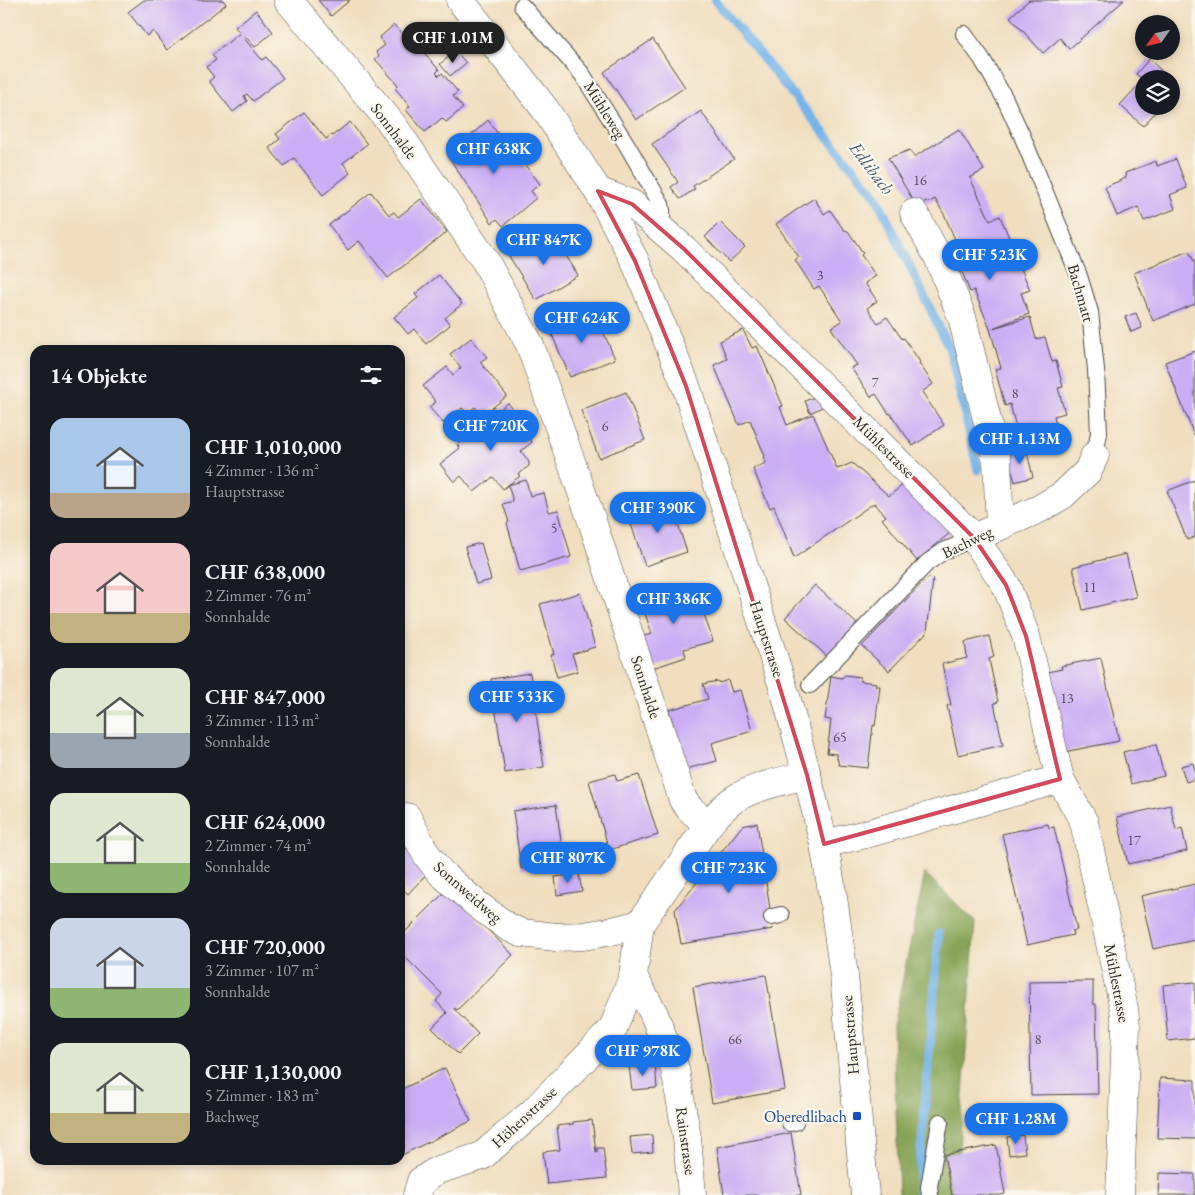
<!DOCTYPE html>
<html lang="de">
<meta charset="utf-8">
<style>
body{margin:0;font-family:"EB Garamond",serif;background:#242831;color:#f1f3f6;height:100vh;display:flex;flex-direction:column;font-size:19px;white-space:nowrap}
*{box-sizing:border-box;margin:0}
p{font-size:16px;color:#9ea1a6}
.icon{flex:none;width:28px;height:28px;fill:none;stroke:currentColor;stroke-width:2;stroke-linecap:round;stroke-linejoin:round}
.map{position:relative;flex:1;overflow:hidden}
.panel{position:absolute;left:30px;top:345px;width:375px;height:820px;display:flex;flex-direction:column;background:#171b24;border-radius:15px;box-shadow:0 2px 8px #0003}
.panel>*{flex:none}
.needle{width:32px;rotate:236deg}
.controls{position:absolute;left:1135px;top:15px;display:grid;gap:10px}
.controls a{display:grid;place-items:center;width:45px;height:45px;border-radius:50%;background:#171b24;box-shadow:0 2px 8px #0003;font-size:25px}
.price{position:absolute;translate:-50% -42px;padding:0 11px;border-radius:18px;background:#1a73e8;color:#fff;font-size:16px;line-height:32px;filter:drop-shadow(0 1px 2px #0008)}
.price::after{content:'';position:absolute;left:50%;top:30px;width:15px;height:11px;margin-left:-8px;background:inherit;clip-path:polygon(0 0,100% 0,50% 100%)}
.price.on{background:#222;color:#fff}
ul{padding:0;list-style:none}
li{display:flex;align-items:center;gap:15px;height:125px;padding:0 20px}
li span{display:grid;place-items:center;flex:none;width:140px;height:100px;border-radius:15px;color:#555}
li>.icon{margin-inline-start:auto}
span .icon{width:60px;height:60px;fill:#fffc;stroke-width:1}
li b{font-size:21px}
h2{display:flex;justify-content:space-between;align-items:center;height:60px;padding:0 20px;font-size:21px}
.map>svg:first-child{display:block}
.forest{fill:#87a457;stroke:#596841}
.lines{fill:none;stroke-linecap:round;stroke-linejoin:round}
.stream{stroke:#75b4e8;stroke-width:9}
.building{fill:#caadf4}
.lane-casing{stroke:#494641;stroke-width:18}
.street-casing{stroke:#494641;stroke-width:29}
.secondary-casing{stroke:#494641;stroke-width:29}
.lane{stroke:#fff;stroke-width:16}
.street{stroke:#fff;stroke-width:28}
.secondary{stroke:#fff;stroke-width:28}
.marked{fill:none;stroke:#d1495b;stroke-width:4;stroke-linejoin:round}
.transit-dot{fill:#1a4fb4;stroke:#fbf7ec;stroke-width:2}
.labels{text-anchor:middle;dominant-baseline:central;stroke-width:4.5;stroke-linejoin:round;paint-order:stroke}
.number-label{font-size:14px;fill:#534c5d}
.street-label{font-size:16px;fill:#2b2b2b;stroke:#fbf7ec}
.transit-label{font-size:16px;fill:#164399;stroke:#fbf7ec;text-anchor:end}
.water-label{font-size:18px;font-style:italic;fill:#455b6d;stroke:#fbf7ec}
</style>
<div class="map">
<svg width="1195" height="1195" viewBox="0 0 1195 1195">
<rect width="100%" height="100%" fill="#fbf7ec"/>
<filter id="ink" filterUnits="userSpaceOnUse"><feTurbulence type="fractalNoise" baseFrequency=".02" numOctaves="2"/><feDisplacementMap in="SourceGraphic" scale="10" xChannelSelector="R" yChannelSelector="G"/><feConvolveMatrix kernelMatrix="1 2 1 2 8 2 1 2 1" color-interpolation-filters="sRGB"/></filter>
<filter id="wash" filterUnits="userSpaceOnUse"><feTurbulence type="fractalNoise" baseFrequency=".0096" numOctaves="4" result="noise"/><feDisplacementMap in="SourceGraphic" scale="20" xChannelSelector="R" yChannelSelector="G"/><feGaussianBlur stdDeviation="1.12" result="paint"/><feColorMatrix in="noise" values="0 0 0 0 0 0 0 0 0 0 0 0 0 0 0 0 0 1.4 0 .05"/><feComposite in="paint" operator="in"/></filter>
<g filter="url(#wash)">
<rect width="100%" height="100%" fill="#f0debf"/>
<polygon class="forest" points="925,873 975,922 956,1195 899,1195 893,1026"/>
<g class="lines">
<g class="stream">
<polyline points="715,0 876,196 950,350 978,470"/>
<polyline points="919,1195 919,1178 939,934"/>
</g>
</g>
<g id="blocks">
<g class="building">
<polygon points="144,0 223,0 226,4 167,50 153,31 147,36 128,12"/>
<polygon points="318,0 350,0 331,16"/>
<polygon points="1029,0 1124,0 1069,49 1060,38 1043,53 1010,17"/>
<polygon points="256,10 273,32 255,47 246,37 244,38 262,60 266,57 283,78 253,101 247,94 244,96 247,101 233,112 209,81 214,77 206,67 216,60 212,55 240,33 235,27"/>
<polygon points="394,25 412,45 415,42 439,70 436,73 439,76 442,73 458,92 453,96 463,108 446,122 442,118 425,132 406,110 410,106 395,88 398,85 375,59 379,56 376,52 385,45 379,38"/>
<polygon points="653,39 685,87 636,120 604,72"/>
<polygon points="456,51 466,63 450,76 440,64"/>
<polygon points="1149,59 1170,79 1144,79 1144,106 1161,106 1143,126 1120,105 1143,80 1136,74"/>
<polygon points="701,111 734,159 693,186 695,189 680,199 671,187 678,182 652,144"/>
<polygon points="304,112 326,139 331,135 332,136 350,122 367,144 343,163 350,173 323,195 294,158 284,166 269,148 280,139 276,134"/>
<polygon points="488,120 518,162 521,160 540,184 531,191 536,198 503,226 497,219 492,223 448,156"/>
<polygon points="959,129 984,170 970,178 990,220 1000,216 1010,240 1014,238 1024,264 1020,266 1030,290 1021,293 1029,314 993,328 1030,317 1036,339 1045,337 1052,362 1056,361 1063,387 1058,388 1065,413 1054,416 1059,437 1021,447 1010,404 1005,406 995,369 1001,368 990,329 974,290 970,292 964,277 957,259 962,256 945,216 935,199 928,203 926,201 917,207 888,158 910,150 914,157"/>
<polygon points="1176,159 1187,188 1170,195 1175,209 1144,221 1138,207 1117,216 1105,187 1126,178 1125,173 1156,161 1157,166"/>
<polygon points="371,192 389,215 394,212 398,217 421,199 447,232 388,278 359,241 348,250 329,225"/>
<polygon points="814,198 824,214 830,210 844,230 848,231 863,253 861,255 876,276 865,283 877,301 867,308 878,323 887,317 902,339 904,338 920,362 919,363 933,384 922,392 944,425 913,446 890,413 889,414 876,394 871,397 851,368 857,365 831,328 842,321 819,286 814,289 795,260 799,257 776,224"/>
<polygon points="720,222 745,247 729,262 705,237"/>
<polygon points="551,231 578,275 536,300 509,256"/>
<polygon points="1189,251 1195,264 1195,304 1153,321 1134,273"/>
<polygon points="439,275 462,304 445,318 450,325 426,344 414,329 408,334 394,317 418,298 415,294"/>
<polygon points="595,312 615,359 570,377 550,330"/>
<polygon points="1136,313 1142,328 1131,332 1125,317"/>
<polygon points="743,330 752,348 757,346 783,406 780,407 787,425 813,414 837,469 852,463 889,496 905,483 952,531 917,561 882,519 886,516 874,503 794,558 774,506 770,508 753,469 766,463 763,457 765,456 750,420 739,425 714,365 727,359 720,341"/>
<polygon points="471,338 487,357 480,362 507,396 482,416 475,407 467,413 462,408 443,423 429,407 436,402 423,386 447,367 453,375 461,368 450,354"/>
<polygon points="1195,351 1195,435 1194,435 1165,362"/>
<polygon points="626,392 645,440 599,458 581,410"/>
<polygon points="819,395 826,405 810,413 805,401"/>
<polygon points="508,403 517,414 513,418 532,442 521,451 529,462 529,466 518,474 520,476 503,489 493,477 474,492 461,476 454,482 440,464 460,448 457,445"/>
<polygon points="1026,448 1033,477 1015,482 1007,453"/>
<polygon points="526,480 530,496 544,493 549,512 558,510 571,557 520,571 507,523 509,522 503,504 513,501 508,485"/>
<polygon points="1195,480 1195,537 1187,540 1167,491"/>
<polygon points="670,501 687,552 645,566 628,515"/>
<polygon points="481,543 491,580 476,584 465,547"/>
<polygon points="1126,554 1136,597 1083,610 1073,567"/>
<polygon points="930,577 933,580 927,632 889,671 862,646 920,585"/>
<polygon points="693,582 713,641 684,649 686,657 650,669 640,637 652,634 640,599"/>
<polygon points="815,585 859,626 829,658 785,618"/>
<polygon points="580,593 595,647 572,654 578,671 557,677 551,655 554,654 540,604"/>
<polygon points="989,636 994,657 989,659 998,702 994,703 1003,745 958,755 947,706 951,705 942,664 967,658 965,642"/>
<polygon points="1101,658 1119,741 1064,752 1047,672 1062,669 1061,666"/>
<polygon points="530,673 544,767 505,773 491,679"/>
<polygon points="845,675 860,677 860,681 876,683 875,686 880,686 875,726 873,725 868,768 839,765 836,754 827,753 831,720 825,719 831,676 842,678"/>
<polygon points="728,680 732,692 740,690 752,731 712,743 717,761 686,769 669,710 708,699 703,684 718,681 719,683"/>
<polygon points="1156,744 1164,776 1131,784 1123,752"/>
<polygon points="1193,763 1195,770 1195,779 1186,782 1181,766"/>
<polygon points="615,774 617,781 639,775 658,835 609,850 589,781"/>
<polygon points="556,805 564,863 521,869 513,811"/>
<polygon points="1170,805 1176,830 1182,828 1187,851 1128,864 1117,817"/>
<polygon points="757,823 773,929 681,944 675,910 742,826"/>
<polygon points="1048,824 1049,828 1054,827 1077,930 1072,931 1073,935 1027,945 1002,834"/>
<polygon points="407,848 430,870 408,894 400,886 400,855"/>
<polygon points="579,874 582,891 557,895 555,877"/>
<polygon points="1195,884 1195,940 1153,949 1141,896"/>
<polygon points="448,889 513,955 457,1010 455,1008 454,1009 478,1034 458,1054 432,1028 447,1013 436,1001 442,994 400,952 400,937"/>
<polygon points="766,975 785,1090 712,1103 693,987"/>
<polygon points="1093,981 1093,1004 1096,1004 1098,1094 1031,1095 1029,982"/>
<polygon points="1195,982 1195,1038 1168,1041 1163,985"/>
<polygon points="655,1063 657,1088 632,1090 629,1066"/>
<polygon points="445,1068 471,1121 402,1155 400,1150 400,1090"/>
<polygon points="1160,1078 1195,1080 1195,1139 1157,1138"/>
<polygon points="592,1120 596,1152 597,1152 597,1148 603,1148 607,1178 547,1184 543,1152 560,1150 557,1126 573,1124 573,1122"/>
<polygon points="791,1133 801,1195 724,1195 717,1147"/>
<polygon points="652,1135 653,1152 632,1154 630,1137"/>
<polygon points="1023,1135 1025,1153 1009,1155 1007,1137"/>
<polygon points="996,1145 1005,1194 1000,1195 952,1195 944,1155"/>
<polygon points="1159,1173 1195,1174 1195,1195 1158,1195"/>
</g>
</g>
</g>
<g filter="url(#ink)">
<use href="#blocks" fill-opacity="0" stroke="#494641" stroke-width="1"/>
<g class="lines">
<defs>
<g id="lane">
<path d="M522,6L582,74L627,145L661,204C663,214 663,218 658,227"/>
<polyline points="964,34 982,59 1005,99 1023,138 1079,276 1090,312 1096,370 1099,433 1095,455"/>
<polyline points="810,685 927,563 944,551 974,538"/>
<polyline points="772,917 781,915"/>
<polyline points="790,1123 795,1122"/>
<polyline points="930,1195 929,1187 940,1122"/>
</g>
<g id="street">
<polyline points="288,0 392,124 486,262 530,345 592,521 683,800 690,809 708,825"/>
<polyline points="598,191 632,204 684,249 974,538 1006,585 1026,636 1060,779 1084,822 1124,1009 1126,1026 1120,1195"/>
<polyline points="914,213 938,257 962,317 997,461 1000,526 974,538"/>
<polyline points="1000,526 1039,509 1063,495 1088,471 1095,455"/>
<polyline points="407,817 426,854 441,873 479,906 508,927 521,933 556,937 583,936 608,932 640,924"/>
<polyline points="824,844 866,834 1060,779"/>
<polyline points="633,976 654,1014 675,1069 687,1138 692,1195"/>
<path d="M417,1195L421,1181L438,1170L482,1156L532,1113L613,1029L633,976L640,924L708,825C716,816 723,807 733,800C752,787 785,780 807,775"/>
</g>
<polyline id="secondary" points="460,0 545,109 598,191 635,261 686,386 786,696 807,775 824,844 833,897 844,976 865,1195"/>
</defs>
<use href="#lane" class="lane-casing"/>
<use href="#street" class="street-casing"/>
<use href="#secondary" class="secondary-casing"/>
<use href="#lane" class="lane"/>
<use href="#street" class="street"/>
<use href="#secondary" class="secondary"/>
</g>
</g>
<path class="marked" d="M598,191L632,204L684,249L974,538L1006,585L1026,636L1060,779L824,844L807,775L686,386L635,261Z"/>
<rect class="transit-dot" x="852" y="1111" width="10" height="10" rx="2.5"/>
<g class="labels">
<g class="number-label">
<text x="920" y="180">16</text>
<text x="820" y="275">3</text>
<text x="875" y="382">7</text>
<text x="1015" y="393">8</text>
<text x="605" y="426">6</text>
<text x="554" y="528">5</text>
<text x="1090" y="587">11</text>
<text x="1067" y="698">13</text>
<text x="840" y="737">65</text>
<text x="1134" y="840">17</text>
<text x="735" y="1039">66</text>
<text x="1038" y="1039">8</text>
</g>
<g class="street-label">
<text transform="translate(605 110) rotate(58)">Mühleweg</text>
<text transform="translate(394 131) rotate(53)">Sonnhalde</text>
<text transform="translate(1081 293) rotate(74)">Bachmatt</text>
<text transform="translate(884 447) rotate(45)">Mühlestrasse</text>
<text transform="translate(967 542) rotate(-26)">Bachweg</text>
<text transform="translate(767 639) rotate(72)">Hauptstrasse</text>
<text transform="translate(646 687) rotate(72)">Sonnhalde</text>
<text transform="translate(468 892) rotate(41)">Sonnweidweg</text>
<text transform="translate(1117 983) rotate(79)">Mühlestrasse</text>
<text transform="translate(850 1035) rotate(-95)">Hauptstrasse</text>
<text transform="translate(524 1117) rotate(-43)">Höhenstrasse</text>
<text transform="translate(686 1141) rotate(82)">Rainstrasse</text>
</g>
<g class="transit-label">
<text x="847" y="1116">Oberedlibach</text>
</g>
<g class="water-label">
<text transform="translate(872 168) rotate(53)">Edlibach</text>
</g>
</g>
</svg>
<div class="controls">
<a><svg class="needle" viewBox="-14 -14 28 28"><path d="M0-13l5 13h-10z" fill="#e53935"/><path d="M0 13l5-13h-10z" fill="#9ea1a6"/></svg></a>
<a><svg class="icon" aria-label="layers" viewBox="0 0 24 24"><path d="M12 4l9 5-9 5-9-5zM3 14l9 5 9-5"/></svg></a>
</div>
<b class="price on" style="left:453px;top:64px">CHF 1.01M</b>
<b class="price" style="left:494px;top:175px">CHF 638K</b>
<b class="price" style="left:544px;top:266px">CHF 847K</b>
<b class="price" style="left:990px;top:281px">CHF 523K</b>
<b class="price" style="left:582px;top:344px">CHF 624K</b>
<b class="price" style="left:491px;top:452px">CHF 720K</b>
<b class="price" style="left:1020px;top:465px">CHF 1.13M</b>
<b class="price" style="left:658px;top:534px">CHF 390K</b>
<b class="price" style="left:674px;top:625px">CHF 386K</b>
<b class="price" style="left:517px;top:723px">CHF 533K</b>
<b class="price" style="left:568px;top:884px">CHF 807K</b>
<b class="price" style="left:729px;top:894px">CHF 723K</b>
<b class="price" style="left:643px;top:1077px">CHF 978K</b>
<b class="price" style="left:1016px;top:1145px">CHF 1.28M</b>
<section class="panel">
<h2>14 Objekte<svg class="icon" aria-label="filters" viewBox="0 0 24 24"><path d="M4 7h16M4 17h16"/><circle cx="9" cy="7" r="2"/><circle cx="15" cy="17" r="2"/></svg></h2>
<ul>
<li><span style="background:linear-gradient(#a9c7e8 75%,#b9a48a 0)"><svg class="icon" aria-label="home" viewBox="0 0 24 24"><path d="M3 11l9-7 9 7M6 9v11h12V9"/></svg></span><div><b>CHF 1,010,000</b><p>4 Zimmer · 136 m²</p><p>Hauptstrasse</p></div></li>
<li><span style="background:linear-gradient(#f6c9c9 70%,#c2b280 0)"><svg class="icon" aria-label="home" viewBox="0 0 24 24"><path d="M3 11l9-7 9 7M6 9v11h12V9"/></svg></span><div><b>CHF 638,000</b><p>2 Zimmer · 76 m²</p><p>Sonnhalde</p></div></li>
<li><span style="background:linear-gradient(#dfe7d0 65%,#9aa5b1 0)"><svg class="icon" aria-label="home" viewBox="0 0 24 24"><path d="M3 11l9-7 9 7M6 9v11h12V9"/></svg></span><div><b>CHF 847,000</b><p>3 Zimmer · 113 m²</p><p>Sonnhalde</p></div></li>
<li><span style="background:linear-gradient(#dfe7d0 70%,#8fb573 0)"><svg class="icon" aria-label="home" viewBox="0 0 24 24"><path d="M3 11l9-7 9 7M6 9v11h12V9"/></svg></span><div><b>CHF 624,000</b><p>2 Zimmer · 74 m²</p><p>Sonnhalde</p></div></li>
<li><span style="background:linear-gradient(#c9d6e8 70%,#8fb573 0)"><svg class="icon" aria-label="home" viewBox="0 0 24 24"><path d="M3 11l9-7 9 7M6 9v11h12V9"/></svg></span><div><b>CHF 720,000</b><p>3 Zimmer · 107 m²</p><p>Sonnhalde</p></div></li>
<li><span style="background:linear-gradient(#dfe7d0 70%,#c2b280 0)"><svg class="icon" aria-label="home" viewBox="0 0 24 24"><path d="M3 11l9-7 9 7M6 9v11h12V9"/></svg></span><div><b>CHF 1,130,000</b><p>5 Zimmer · 183 m²</p><p>Bachweg</p></div></li>
</ul>
</section>
</div>
